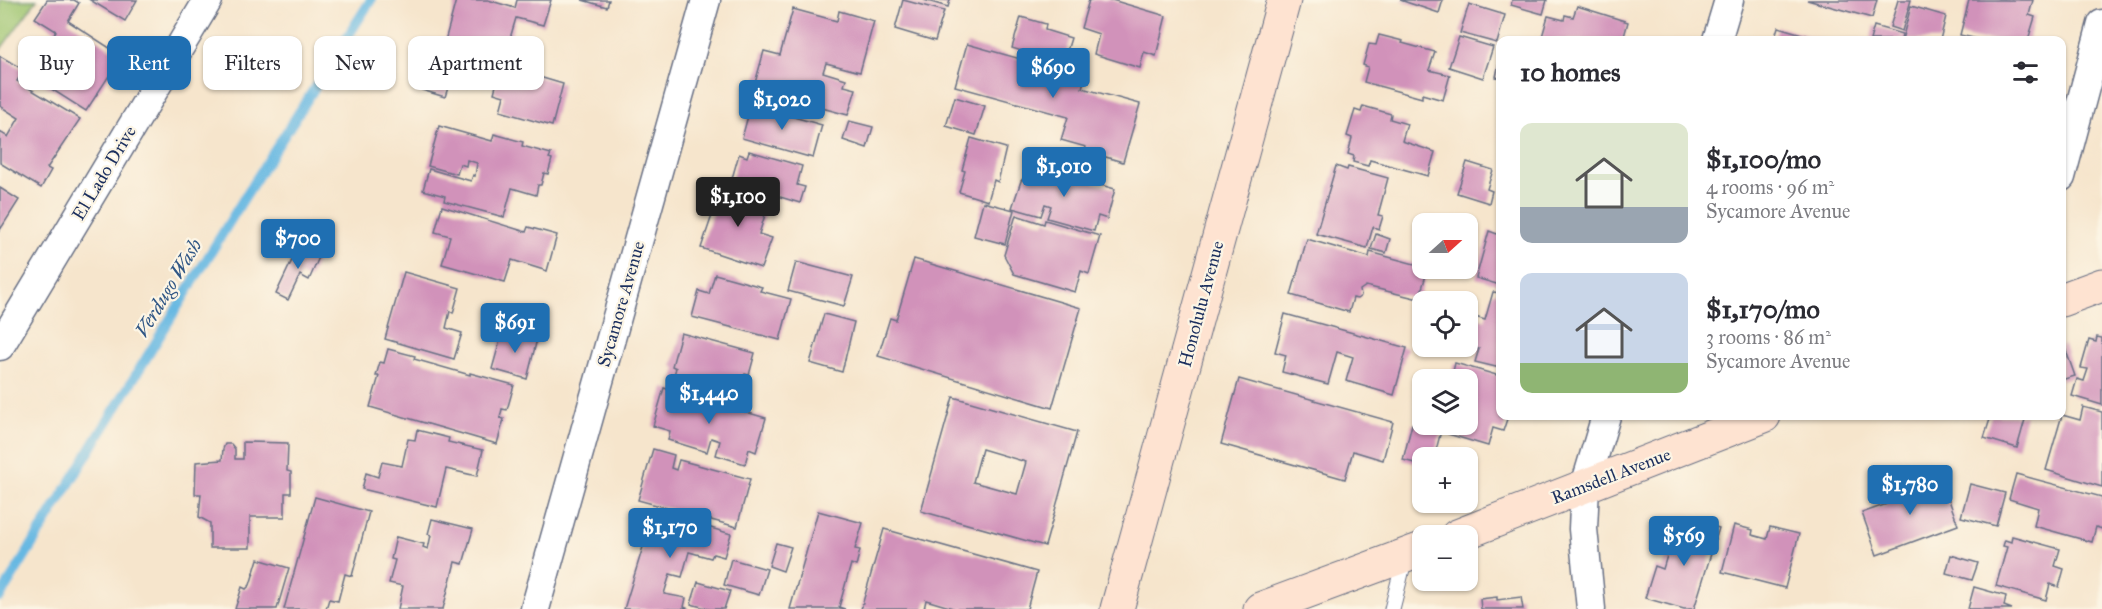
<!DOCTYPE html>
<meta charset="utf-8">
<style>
body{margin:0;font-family:"IM FELL Great Primer",serif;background:#f7f7f7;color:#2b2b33;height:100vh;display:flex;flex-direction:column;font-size:22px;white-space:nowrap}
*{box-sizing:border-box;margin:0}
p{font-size:20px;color:#7c7c81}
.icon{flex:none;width:33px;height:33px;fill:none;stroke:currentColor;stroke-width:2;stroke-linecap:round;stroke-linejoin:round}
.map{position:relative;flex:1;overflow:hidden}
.sheet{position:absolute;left:1496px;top:36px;width:570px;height:384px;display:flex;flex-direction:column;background:#fff;border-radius:12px;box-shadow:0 2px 4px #0004}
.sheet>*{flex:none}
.guide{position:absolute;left:18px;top:36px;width:570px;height:54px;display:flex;gap:12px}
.needle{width:39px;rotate:69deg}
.tools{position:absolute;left:1412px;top:213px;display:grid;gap:12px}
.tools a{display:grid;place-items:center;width:66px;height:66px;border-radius:12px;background:#fff;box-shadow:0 2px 4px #0004;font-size:30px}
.price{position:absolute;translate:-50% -51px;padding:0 14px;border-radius:6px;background:#1f6fb2;color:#fff;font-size:20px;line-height:39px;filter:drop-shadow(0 2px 3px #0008)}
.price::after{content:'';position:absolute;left:50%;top:36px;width:18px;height:14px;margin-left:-9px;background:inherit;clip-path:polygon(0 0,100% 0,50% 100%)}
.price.active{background:#222;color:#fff}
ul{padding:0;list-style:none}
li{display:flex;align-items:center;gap:18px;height:150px;padding:0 24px}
li span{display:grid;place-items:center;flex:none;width:168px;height:120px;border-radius:12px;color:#555}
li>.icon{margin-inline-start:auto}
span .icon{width:72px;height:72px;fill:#fffc;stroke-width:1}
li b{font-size:26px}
h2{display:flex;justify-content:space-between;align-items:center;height:72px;padding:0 24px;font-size:26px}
.tag{padding:0 21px;border-radius:12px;background:#fff;box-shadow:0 2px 4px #0004;font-size:21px;line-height:54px}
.tag.active{background:#1f6fb2;color:#fff}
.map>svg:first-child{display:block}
.grass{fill:#9ec570;stroke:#5c7a67;stroke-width:1.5}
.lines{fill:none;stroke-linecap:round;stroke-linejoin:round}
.stream{stroke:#66b8e2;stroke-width:10}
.building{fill:#d192ba;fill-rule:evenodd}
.lane-casing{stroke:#686f84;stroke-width:17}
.street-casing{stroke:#686f84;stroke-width:31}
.secondary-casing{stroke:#686f84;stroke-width:35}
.lane{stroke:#fff;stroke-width:15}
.street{stroke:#fff;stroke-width:28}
.secondary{stroke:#fee3d1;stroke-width:33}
.labels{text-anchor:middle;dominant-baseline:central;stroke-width:4.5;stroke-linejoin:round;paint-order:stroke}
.street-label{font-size:18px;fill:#1b2f5e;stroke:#fcf5e5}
.water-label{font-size:20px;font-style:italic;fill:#325886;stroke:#fcf5e5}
</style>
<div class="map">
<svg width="2102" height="609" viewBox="0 0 2102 609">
<rect width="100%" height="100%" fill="#fcf5e5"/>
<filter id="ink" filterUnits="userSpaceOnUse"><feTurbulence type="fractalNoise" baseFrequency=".0167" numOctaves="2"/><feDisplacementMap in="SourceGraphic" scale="12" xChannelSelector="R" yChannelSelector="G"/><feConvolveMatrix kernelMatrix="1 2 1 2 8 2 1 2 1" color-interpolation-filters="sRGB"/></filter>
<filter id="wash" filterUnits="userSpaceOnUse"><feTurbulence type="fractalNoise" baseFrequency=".008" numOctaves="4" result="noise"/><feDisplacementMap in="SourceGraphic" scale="24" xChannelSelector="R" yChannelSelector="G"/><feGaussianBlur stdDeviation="1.35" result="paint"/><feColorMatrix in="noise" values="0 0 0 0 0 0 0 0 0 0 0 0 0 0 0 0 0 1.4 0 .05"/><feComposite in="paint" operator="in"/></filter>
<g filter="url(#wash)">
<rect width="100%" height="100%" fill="#f6e5cc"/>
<polygon class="grass" points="0,0 37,0 0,50"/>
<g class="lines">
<polyline class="stream" points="0,597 246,195 371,0"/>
</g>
<g id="blocks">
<g class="building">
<polygon points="47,0 74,0 79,3 68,21 122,56 86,111 34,78 53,48 47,45 56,31 35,18"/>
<polygon points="90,0 137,0 125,21"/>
<polygon points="456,0 488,0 515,8 517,0 551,0 543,25 516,18 506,52 498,50 496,58 445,41"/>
<polygon points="582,0 609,0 607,7"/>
<polygon points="903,0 944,11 935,41 895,29"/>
<polygon points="924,0 950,0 948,7"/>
<polygon points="1089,0 1112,0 1166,16 1156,56 1144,52 1140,68 1094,54 1099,34 1081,28"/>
<polygon points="1400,0 1443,0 1439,13"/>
<polygon points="1512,0 1547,0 1543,14 1511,5"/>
<polygon points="1807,0 1877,0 1872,18"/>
<polygon points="1898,0 1911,0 1902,31 1890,27"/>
<polygon points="1969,0 2033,0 2029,15 2035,17 2028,40 1982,40 1960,35"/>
<polygon points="1469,4 1505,15 1497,43 1460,33"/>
<polygon points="1577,6 1628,22 1623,40 1541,40 1548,16 1564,20 1565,15 1573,17"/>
<polygon points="1911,6 1946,16 1940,40 1902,40"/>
<polygon points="793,9 837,21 839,11 874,21 860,72 826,63 823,72 846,79 844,86 856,89 848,115 785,98 787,92 755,83 764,51 780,55"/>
<polygon points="1021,17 1046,24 1045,30 1071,38 1063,64 1012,48"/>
<polygon points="1874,26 1902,34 1901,40 1870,40"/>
<polygon points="1778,27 1822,40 1774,40"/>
<polygon points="1379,35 1403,41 1402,43 1435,52 1429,70 1450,75 1443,100 1422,94 1422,98 1364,82 1368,67 1363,65 1369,44 1376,45"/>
<polygon points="1459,37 1493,47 1483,78 1449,67"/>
<polygon points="967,44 1085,77 1082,88 1140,104 1123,162 1085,151 1086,147 1061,140 1068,117 955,86"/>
<polygon points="434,52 457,59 445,97 422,90"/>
<polygon points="0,56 24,70 17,81 80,119 47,168 51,170 41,188 0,163 0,132 8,137 19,118 0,106"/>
<polygon points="482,60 563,84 552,126 500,111 504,96 494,93 497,82 477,77"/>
<polygon points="1499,63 1500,63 1500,78 1496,77"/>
<polygon points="955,97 985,106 976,135 946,126"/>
<polygon points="751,105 822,125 813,158 742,138"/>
<polygon points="1363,106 1391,114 1390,119 1407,124 1402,141 1435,152 1428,176 1370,160 1368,166 1353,162 1354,156 1348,154 1352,138 1347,136 1355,110 1361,112"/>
<polygon points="849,121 873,127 867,148 843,140"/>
<polygon points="439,126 492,141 494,134 523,142 522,146 551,154 549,158 552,159 548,174 544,173 541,185 538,185 536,195 512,188 504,217 444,201 445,196 423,190 429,169 471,181 473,175 475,176 477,163 467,160 466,166 460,164 457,174 428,166"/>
<polygon points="971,138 1006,148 998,182 994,180 988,201 959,192 965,171 962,170"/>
<polygon points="749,151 802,166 797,185 805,187 800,203 731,182 739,154 747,157"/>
<polygon points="1467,162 1493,170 1487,189 1492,191 1489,203 1457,193"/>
<polygon points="1336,166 1347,170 1348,167 1388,178 1378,215 1383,216 1379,229 1373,227 1367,248 1316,234"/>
<polygon points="1038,169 1052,171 1115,189 1107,219 1098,216 1094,231 1047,218 1051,206 1045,204 1041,216 1012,208 1021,181 1028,173"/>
<polygon points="722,186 769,202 759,234 772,238 761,268 701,248"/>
<polygon points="0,188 19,200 0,230"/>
<polygon points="983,202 1014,210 1005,244 974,236"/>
<polygon points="442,206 526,232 528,227 557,235 547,271 512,260 505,282 442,264 450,236 435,232"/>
<polygon points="1016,215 1044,224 1045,220 1100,236 1089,274 1081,271 1075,292 1014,274 1004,255"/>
<polygon points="1489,231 1500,235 1500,285 1476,278"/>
<polygon points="1376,234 1390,239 1386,253 1371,249"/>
<polygon points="1307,239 1369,257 1370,252 1422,266 1422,268 1428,268 1419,299 1366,286 1360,290 1361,296 1357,299 1353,298 1349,312 1291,295"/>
<polygon points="305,244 310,247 309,250 320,255 309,280 300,275 288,300 276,294 293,258 291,257 294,252 295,253 300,245 303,247"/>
<polygon points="914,259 1081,308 1052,408 878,356 890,318 896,320"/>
<polygon points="796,262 853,277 844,306 788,291"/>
<polygon points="404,272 460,288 453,313 450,311 446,328 462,333 454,359 385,339"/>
<polygon points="715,274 762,287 760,291 791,299 780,340 692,317 699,291 709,294"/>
<polygon points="1493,292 1500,293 1500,368 1475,362 1479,349 1467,346 1475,317 1485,320"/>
<polygon points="824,314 854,322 842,372 810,363"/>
<polygon points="1285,314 1407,348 1394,395 1346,381 1353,357 1337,352 1328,384 1282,372 1286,355 1275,352"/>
<polygon points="503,330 537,339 527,379 492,369"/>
<polygon points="681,333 755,353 749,375 745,374 738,400 672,382 676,368 672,366"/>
<polygon points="2097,337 2102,338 2102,405 2072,396 2077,379 2084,381 2088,369 2081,368 2089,340 2096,342"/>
<polygon points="2064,345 2075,376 2061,380 2061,346"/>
<polygon points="388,349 415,356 414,359 470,375 470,373 514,385 507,410 502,409 500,418 504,419 497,444 370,407 379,376 376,376 380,362 384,363"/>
<polygon points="1455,363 1500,376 1500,416 1508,416 1503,431 1493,428 1488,446 1448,434 1451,424 1467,424 1467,380 1451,380"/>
<polygon points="1239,379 1393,422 1383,460 1353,451 1345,479 1221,444"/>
<polygon points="664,388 766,418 756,452 749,449 745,464 716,455 720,441 711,438 707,452 668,440 670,431 653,426"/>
<path d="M953,397L1077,432L1045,546L921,511ZM982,449L1026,462L1017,494L973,482Z"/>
<polygon points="2083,407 2102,412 2102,487 2046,470 2062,415 2080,420"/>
<polygon points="1991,416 2026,416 2017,448 1984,438"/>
<polygon points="1412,424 1441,431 1434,458 1422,458 1422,465 1403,460"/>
<polygon points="417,430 449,438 448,442 483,450 477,476 446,469 437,507 362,489 366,473 378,477 382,462 402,466 408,439 415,440"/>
<polygon points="243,442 288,443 287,471 291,472 291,493 285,493 285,517 250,517 250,548 210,548 210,523 199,517 201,494 195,494 196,462 222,460 223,449 225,444 231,444 235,449 235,459 243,459"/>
<polygon points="653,449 674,455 671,468 676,470 679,460 750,479 737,527 638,500"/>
<polygon points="2016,474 2102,497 2102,529 2096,527 2092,542 2034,526 2038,508 2009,499"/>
<polygon points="1940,475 1958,525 1877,555 1862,513 1887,504 1885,496"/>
<polygon points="1970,484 2005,493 1996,526 1961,517"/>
<polygon points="315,497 369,512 352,576 345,574 338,601 329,599 326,609 284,609"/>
<polygon points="654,511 731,534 724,557 713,554 711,558 689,552 682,577 670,574 664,594 686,598 684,607 689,609 624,609"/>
<polygon points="818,511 863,523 855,549 860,550 856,566 851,564 839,607 845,609 790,609"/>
<polygon points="432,519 473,529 463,564 455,562 443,609 398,609 403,586 389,583 395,560 391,559 396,537 424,544 423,547 428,549 431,535 428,534"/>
<polygon points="1689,519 1719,528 1694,609 1684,609 1645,598 1655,566 1663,569 1675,529 1684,532"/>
<polygon points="1734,525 1753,530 1752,535 1767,539 1770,527 1799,534 1785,588 1722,572"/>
<polygon points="884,529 1037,572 1027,609 956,609 926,600 924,609 861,609"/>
<polygon points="2012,536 2060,549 2055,566 2064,569 2059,587 2050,584 2046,600 1996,586 2007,547 2003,546 2005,540 2011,542"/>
<polygon points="776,543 791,547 783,571 769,566"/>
<polygon points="1951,555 1978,563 1972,580 1946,573"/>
<polygon points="258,559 289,568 277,609 235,609 242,587 246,589 250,585"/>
<polygon points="731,559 767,569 759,595 724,585"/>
<polygon points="698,582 730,591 724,609 709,609 691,604"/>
<polygon points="1974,587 2006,596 2004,606 2012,609 1968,609"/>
<polygon points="1497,597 1497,600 1521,597 1523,609 1481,609 1480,599"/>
</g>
</g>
</g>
<g filter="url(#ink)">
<use href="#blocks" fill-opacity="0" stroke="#686f84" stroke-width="1.5"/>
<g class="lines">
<defs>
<polyline id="lane" points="1392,609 1405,557"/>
<g id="street">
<polyline points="1717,40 1729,0"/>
<polyline points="2061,177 2102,24"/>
<polyline points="0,346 208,0"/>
<polyline points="535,609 706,0"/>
<polyline points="1591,609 1583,529 1585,486 1606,416"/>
</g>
<g id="secondary">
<polyline points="2061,300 2102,285"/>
<polyline points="1457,536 1764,416"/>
<polyline points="1117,609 1284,0"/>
<polyline points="1260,609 1422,549"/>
</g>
</defs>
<use href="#lane" class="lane-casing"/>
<use href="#street" class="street-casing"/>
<use href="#secondary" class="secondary-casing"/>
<use href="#lane" class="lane"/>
<use href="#street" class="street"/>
<use href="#secondary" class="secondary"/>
</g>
</g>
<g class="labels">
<g class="street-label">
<text transform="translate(104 173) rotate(-59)">El Lado Drive</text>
<text transform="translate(621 304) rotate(-74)">Sycamore Avenue</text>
<text transform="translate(1201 304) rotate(-75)">Honolulu Avenue</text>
<text transform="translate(1611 476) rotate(-21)">Ramsdell Avenue</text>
</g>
<g class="water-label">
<text transform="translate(168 288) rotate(-59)">Verdugo Wash</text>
</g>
</g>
</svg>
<div class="tools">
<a><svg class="needle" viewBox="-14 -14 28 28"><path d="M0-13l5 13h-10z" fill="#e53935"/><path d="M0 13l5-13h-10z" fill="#7c7c81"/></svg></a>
<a><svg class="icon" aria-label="locate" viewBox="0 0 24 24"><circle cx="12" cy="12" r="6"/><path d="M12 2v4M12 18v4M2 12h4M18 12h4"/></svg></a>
<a><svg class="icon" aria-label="layers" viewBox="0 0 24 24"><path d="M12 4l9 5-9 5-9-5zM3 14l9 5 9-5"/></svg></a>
<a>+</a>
<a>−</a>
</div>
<b class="price" style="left:1053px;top:99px">$690</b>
<b class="price" style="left:782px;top:131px">$1,020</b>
<b class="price" style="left:1064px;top:198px">$1,010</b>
<b class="price active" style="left:738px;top:228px">$1,100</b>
<b class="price" style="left:298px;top:270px">$700</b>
<b class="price" style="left:515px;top:354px">$691</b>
<b class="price" style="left:709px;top:425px">$1,440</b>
<b class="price" style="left:1910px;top:516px">$1,780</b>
<b class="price" style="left:670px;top:559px">$1,170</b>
<b class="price" style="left:1684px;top:567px">$569</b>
<div class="guide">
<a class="tag">Buy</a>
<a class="tag active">Rent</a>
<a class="tag">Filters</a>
<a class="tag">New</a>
<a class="tag">Apartment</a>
</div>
<section class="sheet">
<h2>10 homes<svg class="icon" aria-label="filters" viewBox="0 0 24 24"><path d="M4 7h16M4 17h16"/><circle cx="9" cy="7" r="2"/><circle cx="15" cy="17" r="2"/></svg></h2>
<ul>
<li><span style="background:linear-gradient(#dfe7d0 70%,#9aa5b1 0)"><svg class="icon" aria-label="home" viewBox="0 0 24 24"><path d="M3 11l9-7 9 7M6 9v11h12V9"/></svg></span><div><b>$1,100/mo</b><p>4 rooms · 96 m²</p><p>Sycamore Avenue</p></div></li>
<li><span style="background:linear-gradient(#c9d6e8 75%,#8fb573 0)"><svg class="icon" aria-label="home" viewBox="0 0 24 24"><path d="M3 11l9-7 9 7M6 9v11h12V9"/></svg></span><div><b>$1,170/mo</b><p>3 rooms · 86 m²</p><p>Sycamore Avenue</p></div></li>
</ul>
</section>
</div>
